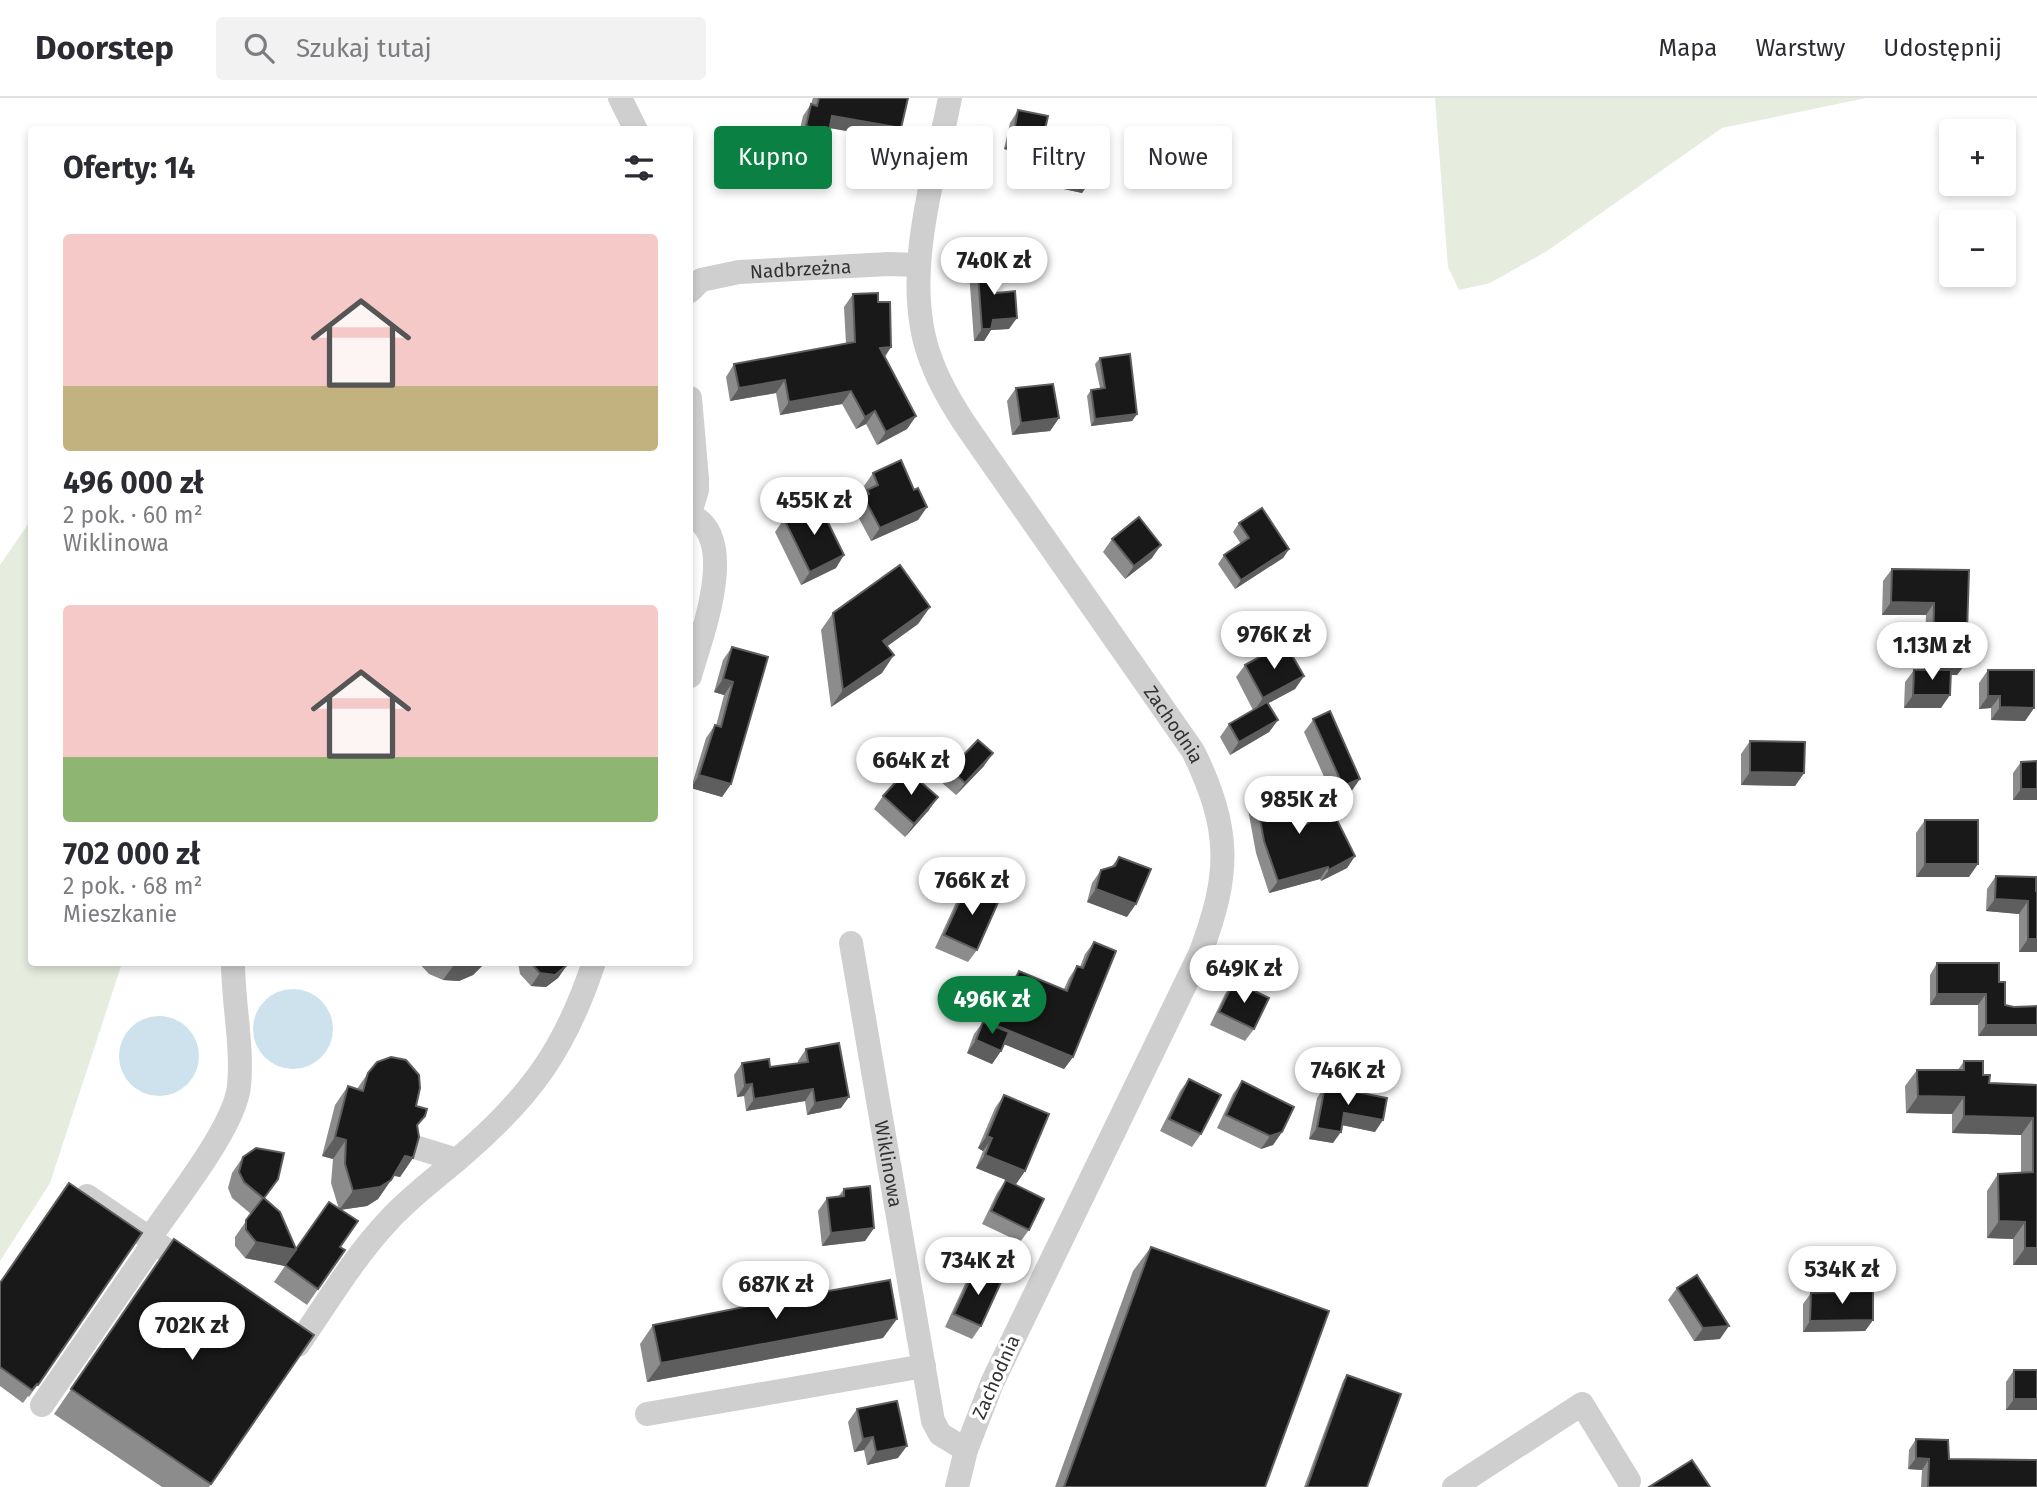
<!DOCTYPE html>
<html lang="pl">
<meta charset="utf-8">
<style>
body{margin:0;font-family:"Fira Sans",sans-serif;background:#f2f2f3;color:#2b2b33;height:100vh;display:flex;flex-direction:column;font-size:26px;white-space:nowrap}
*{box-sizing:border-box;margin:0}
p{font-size:23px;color:#7c7c81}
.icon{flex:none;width:38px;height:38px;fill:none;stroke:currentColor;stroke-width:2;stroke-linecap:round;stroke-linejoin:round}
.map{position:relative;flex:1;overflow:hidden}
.side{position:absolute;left:28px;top:28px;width:665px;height:840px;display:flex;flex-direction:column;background:#fff;border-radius:7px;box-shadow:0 4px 10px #0003}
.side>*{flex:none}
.hud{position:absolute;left:714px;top:28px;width:665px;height:63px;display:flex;gap:14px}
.fabs{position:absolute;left:1939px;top:21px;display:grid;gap:14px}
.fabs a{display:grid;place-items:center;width:77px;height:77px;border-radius:7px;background:#fff;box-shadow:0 4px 10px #0003;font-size:35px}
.price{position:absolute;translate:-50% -60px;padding:0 16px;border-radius:24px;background:#fff;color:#222;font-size:23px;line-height:46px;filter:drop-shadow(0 2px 4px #0008)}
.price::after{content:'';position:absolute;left:50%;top:42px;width:21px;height:16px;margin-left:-10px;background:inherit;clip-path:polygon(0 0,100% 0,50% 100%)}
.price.on{background:#0b8043;color:#fff}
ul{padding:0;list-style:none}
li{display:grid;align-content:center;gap:14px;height:371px;padding:0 35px}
li span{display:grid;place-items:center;height:217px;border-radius:7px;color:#555}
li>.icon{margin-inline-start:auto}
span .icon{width:126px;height:126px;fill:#fffc;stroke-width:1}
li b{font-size:30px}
h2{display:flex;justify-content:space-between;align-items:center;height:84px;padding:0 35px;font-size:30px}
.pill{padding:0 24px;border-radius:7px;background:#fff;box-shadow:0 4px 10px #0003;font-size:24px;line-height:63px}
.pill.on{background:#0b8043;color:#fff}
header{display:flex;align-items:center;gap:42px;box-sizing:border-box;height:98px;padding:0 35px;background:#fff;border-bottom:2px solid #e1e1e2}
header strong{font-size:33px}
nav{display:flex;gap:38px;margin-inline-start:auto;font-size:24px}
.search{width:490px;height:63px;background:#f2f2f3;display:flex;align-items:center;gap:18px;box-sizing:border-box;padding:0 24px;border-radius:7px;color:#7c7c81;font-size:26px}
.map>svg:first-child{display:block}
.green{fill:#e6ecde}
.water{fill:#cee2ee}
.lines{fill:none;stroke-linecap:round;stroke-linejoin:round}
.minor{stroke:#cfcfcf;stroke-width:24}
.wall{fill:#8c8c8c}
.shaded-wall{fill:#5e5e5e}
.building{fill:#191919;stroke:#5e5e5e;stroke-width:2}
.labels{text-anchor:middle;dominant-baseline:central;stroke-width:7;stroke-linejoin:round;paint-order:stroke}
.street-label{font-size:19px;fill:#323232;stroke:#fff}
</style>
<header>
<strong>Doorstep</strong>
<div class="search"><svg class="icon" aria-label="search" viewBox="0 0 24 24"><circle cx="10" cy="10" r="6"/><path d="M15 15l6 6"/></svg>Szukaj tutaj</div>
<nav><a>Mapa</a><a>Warstwy</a><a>Udostępnij</a></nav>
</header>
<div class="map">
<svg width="2037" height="1389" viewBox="0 0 2037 1389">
<rect width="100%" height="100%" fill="#fff"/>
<g class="green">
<polygon points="1435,0 1866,0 1722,30 1547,153 1490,185 1459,192 1448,169"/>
<polygon points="31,422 32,864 122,865 50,1085 0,1163 0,467"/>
</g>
<g class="water">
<circle cx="293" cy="931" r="40"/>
<circle cx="159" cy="958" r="40"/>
</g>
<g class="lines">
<g class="minor">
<polyline points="620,0 636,32"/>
<path id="s1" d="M950,0C934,81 900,181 931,262C940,287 954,310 969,332L1193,653C1231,731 1231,775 1200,856L992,1285L966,1352L957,1389"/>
<path id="s2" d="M690,193L701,182L739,174L889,166L919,167"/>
<polyline points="690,300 697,381 697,392 690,415"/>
<path d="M690,417C741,439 700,541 690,578"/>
<path id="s3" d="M851,845L933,1323L940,1336L966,1352"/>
<polyline points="418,1050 457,1062"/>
<polyline points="87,1098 193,1170"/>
<path d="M150,1140C174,1104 235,1029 239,988C243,948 233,905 233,864"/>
<path d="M298,1247C327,1205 354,1159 389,1122C412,1097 440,1077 465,1055C532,997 566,949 594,864"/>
<polyline points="42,1307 155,1143"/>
<polyline points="647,1316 924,1268"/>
<polyline points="1454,1389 1582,1306 1629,1383"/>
</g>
</g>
<g class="wall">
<polygon points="813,0 908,0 893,41 829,30 821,45 798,40 803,18 811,6"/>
<polygon points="1018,12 1033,58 1004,51 1010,25"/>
<polygon points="1149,32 1167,55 1163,61 1141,57 1145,39"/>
<polygon points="1061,49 1091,82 1082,95 1046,87 1052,62"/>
<polygon points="977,163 996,195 1009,231 991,232 984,243 974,243 969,174"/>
<polygon points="853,196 878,204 891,249 885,259 916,318 907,331 877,347 866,326 856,331 842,306 780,317 776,295 730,303 726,279 734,266 846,246 844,209"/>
<polygon points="1100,260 1137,316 1132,323 1091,328 1087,298 1091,292 1100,290 1095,266"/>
<polygon points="1016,290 1059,320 1050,333 1012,337 1007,303"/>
<polygon points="873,375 914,392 927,409 918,422 871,443 854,411 866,393 864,388"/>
<polygon points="784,421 836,470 801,487 775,434"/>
<polygon points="1239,425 1289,451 1283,460 1235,491 1218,466 1224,457 1241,446 1233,434"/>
<polygon points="1112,441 1152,460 1125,481 1103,454"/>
<polygon points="1892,471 1969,472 1966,565 1957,577 1951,577 1941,610 1904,610 1905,584 1914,572 1924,572 1926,517 1882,517 1883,483"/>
<polygon points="930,509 918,526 887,548 882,575 831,609 821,532 833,515"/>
<polygon points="732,549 768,559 731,686 722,699 691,690 706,640 715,627 716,628 724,597 714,594 723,562"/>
<polygon points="1245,567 1304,578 1295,591 1268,605 1278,622 1269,634 1230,657 1220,639 1229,626 1253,612 1236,579"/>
<polygon points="1988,572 2034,610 2025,623 1991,622 1991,610 1979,611 1979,585"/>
<polygon points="1313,622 1351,694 1334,701 1304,634"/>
<polygon points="1750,643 1804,675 1795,688 1741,687 1741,656"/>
<polygon points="2021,664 2037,702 2013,702 2013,675"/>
<polygon points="984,668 956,697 941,684 950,671"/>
<polygon points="1255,694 1300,730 1355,758 1347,770 1321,783 1320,781 1269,795 1256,755 1247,706"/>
<polygon points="883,698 929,712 905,739 874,711"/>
<polygon points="1925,722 1969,779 1916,779 1916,735"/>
<polygon points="1119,759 1127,819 1087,804 1092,785 1101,772 1112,768"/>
<polygon points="1996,778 2037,793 2037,854 2019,854 2019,816 1986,813 1987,791"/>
<polygon points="968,785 977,852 968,864 935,850 959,798"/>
<polygon points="1094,844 1073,959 1064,971 1004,946 1001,953 992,966 967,955 974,936 983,924 992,927 1010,885 1019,873 1064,891 1069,880 1077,868 1080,869 1085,856"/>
<polygon points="418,864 486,864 473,877 459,883 443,882 429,876"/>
<polygon points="518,864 568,864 567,867 558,880 546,889 531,888 520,876"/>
<polygon points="1937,865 1999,884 2005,907 1978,938 1978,907 1930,907 1930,877"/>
<polygon points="1234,883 1254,931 1245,943 1210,927 1225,896"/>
<polygon points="806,951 841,1010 807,1017 805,1003 746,1013 744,998 737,999 734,977 742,965 770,969 798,965 798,963"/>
<polygon points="1964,963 1983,977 1989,985 2037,987 2037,1167 2013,1167 2013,1141 1987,1140 1987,1093 1998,1076 2021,1075 2021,1037 1952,1035 1952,1016 1906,1015 1905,988 1917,972 1958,972"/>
<polygon points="368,975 416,1008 417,1029 413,1060 400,1079 394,1078 378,1101 367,1108 340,1112 340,1149 345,1152 307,1207 274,1184 285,1168 245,1160 235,1148 235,1139 251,1116 232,1100 228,1090 232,1075 243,1059 264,1100 296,1151 339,1111 331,1085 333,1061 322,1058 335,1007 348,988 357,991"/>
<polygon points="1189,981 1201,1036 1192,1049 1160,1033 1180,993"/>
<polygon points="1242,983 1282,1034 1273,1047 1261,1051 1217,1030 1233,996"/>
<polygon points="1325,988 1375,1034 1342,1027 1333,1045 1309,1041 1317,1000"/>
<polygon points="1004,997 1025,1073 1016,1086 976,1070 983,1053 978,1050 995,1010"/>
<polygon points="1006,1082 1029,1132 1020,1144 982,1126 997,1095"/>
<polygon points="844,1091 874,1130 865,1143 822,1148 818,1113 827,1100 838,1099"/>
<polygon points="142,1135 29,1299 28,1298 23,1305 0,1288 0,1185"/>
<polygon points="174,1141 314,1237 209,1389 162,1389 54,1316"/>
<polygon points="1151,1149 1265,1389 1055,1389 1133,1173"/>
<polygon points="974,1173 981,1228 972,1241 945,1229 965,1186"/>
<polygon points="1677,1190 1720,1241 1694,1243 1668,1202"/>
<polygon points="1811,1195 1873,1222 1865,1233 1803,1234 1803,1206"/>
<polygon points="653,1227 883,1240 647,1284 640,1246"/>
<polygon points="2014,1272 2037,1272 2037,1312 2006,1312 2006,1284"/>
<polygon points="1347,1277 1367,1389 1304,1389 1343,1283"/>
<polygon points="857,1311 898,1360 867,1367 864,1352 854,1354 848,1324"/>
<polygon points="1916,1341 1949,1361 2037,1389 1921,1389 1922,1372 1908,1371 1909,1352"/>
</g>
<g class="shaded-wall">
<polygon points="832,18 901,30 893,41 824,29"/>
<polygon points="806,28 829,34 821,45 798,40"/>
<polygon points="1013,39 1042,45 1033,58 1004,51"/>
<polygon points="1146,51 1167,55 1163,61 1141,57"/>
<polygon points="1055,75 1091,82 1082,95 1046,87"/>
<polygon points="1017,220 1009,231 991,232 984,243 974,243 982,231 993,222"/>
<polygon points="891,249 882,262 880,250"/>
<polygon points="785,282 776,295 730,303 739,290"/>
<polygon points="851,293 842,306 780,317 789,304"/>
<polygon points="875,313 866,326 856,331 865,319"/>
<polygon points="1137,316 1132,323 1091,328 1095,321"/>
<polygon points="916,318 907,331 877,347 886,334"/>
<polygon points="1059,320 1050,333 1012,337 1021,325"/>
<polygon points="927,409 918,422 871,443 880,430"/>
<polygon points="1161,447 1152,460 1125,481 1134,468"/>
<polygon points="1289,451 1283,460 1235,491 1241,482"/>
<polygon points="844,457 836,470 801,487 810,474"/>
<polygon points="1891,504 1934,505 1926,517 1882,517"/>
<polygon points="930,509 918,526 871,560 883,543"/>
<polygon points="894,557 882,575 831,609 843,592"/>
<polygon points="1933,565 1966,565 1957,577 1924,577"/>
<polygon points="1304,578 1295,591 1254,613 1263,600"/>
<polygon points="723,581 733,584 724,597 714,594"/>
<polygon points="1913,597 1950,597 1941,610 1904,610"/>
<polygon points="1988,598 2000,598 1991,610 1979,611"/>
<polygon points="2000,609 2034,610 2025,623 1991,622"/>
<polygon points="1278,622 1269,634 1230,657 1239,644"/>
<polygon points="993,655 984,668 956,697 965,685"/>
<polygon points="1750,674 1804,675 1795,688 1741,687"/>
<polygon points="699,677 731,686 722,699 691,690"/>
<polygon points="1360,681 1351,694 1334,701 1343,688"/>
<polygon points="2021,691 2037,691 2037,702 2013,702"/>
<polygon points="938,699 929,712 905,739 914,726"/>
<polygon points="1355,758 1347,770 1321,783 1329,772"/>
<polygon points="1925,766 1978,766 1969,779 1916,779"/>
<polygon points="1328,769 1320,781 1269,795 1278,783"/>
<polygon points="1096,791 1136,806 1127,819 1087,804"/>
<polygon points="1995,801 2028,803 2019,816 1986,813"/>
<polygon points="2028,841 2037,841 2037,854 2019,854"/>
<polygon points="456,864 486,864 473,877 459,883 443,882"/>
<polygon points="567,867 558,880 546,889 531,888 540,875"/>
<polygon points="1937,896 1986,896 1978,907 1930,907"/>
<polygon points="995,927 1073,959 1064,971 987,939"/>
<polygon points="1986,927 2037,927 2037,938 1978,938"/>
<polygon points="976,942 1001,953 992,966 967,955"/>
<polygon points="752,986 744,998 737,999 745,987"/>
<polygon points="813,991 805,1003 746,1013 754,1001"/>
<polygon points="1918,998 1964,999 1952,1016 1906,1015"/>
<polygon points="849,999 841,1010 807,1017 815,1005"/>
<polygon points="1344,1015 1383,1022 1375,1034 1337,1026"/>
<polygon points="1964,1018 2033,1020 2021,1037 1952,1035"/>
<polygon points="1317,1030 1341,1034 1333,1045 1309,1041"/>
<polygon points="1282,1034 1273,1047 1261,1051 1270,1038"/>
<polygon points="987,1038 992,1040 983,1053 978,1050"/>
<polygon points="335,1039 346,1042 333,1061 322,1058"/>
<polygon points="985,1057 1025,1073 1016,1086 976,1070"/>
<polygon points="405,1058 413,1060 400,1079 392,1077"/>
<polygon points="391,1082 378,1101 367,1108 339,1112 353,1093"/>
<polygon points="1999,1123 2025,1124 2013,1141 1987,1140"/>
<polygon points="874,1130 865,1143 822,1148 831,1135"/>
<polygon points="256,1144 296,1152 285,1168 245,1160"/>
<polygon points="2025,1150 2037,1150 2037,1167 2013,1167"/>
<polygon points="897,1221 883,1240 647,1284 661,1265"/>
<polygon points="1873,1222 1865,1233 1803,1234 1810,1223"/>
<polygon points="1729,1228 1720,1241 1694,1243 1703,1230"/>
<polygon points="2014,1301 2037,1301 2037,1312 2006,1312"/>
<polygon points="873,1339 864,1352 854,1354 863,1341"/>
<polygon points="907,1348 898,1360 867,1367 876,1354"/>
<polygon points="1916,1360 1929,1361 1922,1372 1908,1371"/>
</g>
<g class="building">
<polygon points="819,0 908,0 901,30 832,18 829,34 806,28 811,6 817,8"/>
<polygon points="1018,12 1048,18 1042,45 1013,39"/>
<polygon points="1149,32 1171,37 1167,55 1146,51"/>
<polygon points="1061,49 1096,56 1091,82 1055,75"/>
<polygon points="977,163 1000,167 996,195 1015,193 1017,220 993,222 991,231 982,231"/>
<polygon points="878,195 878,204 890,204 891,249 880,250 916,318 886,334 875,313 865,319 851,293 789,304 785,282 739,290 734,266 855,244 853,196"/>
<polygon points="1130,256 1137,316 1095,321 1091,292 1105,290 1100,260"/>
<polygon points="1053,286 1059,320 1021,325 1016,290"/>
<polygon points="901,362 914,392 918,390 927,409 880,430 863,398 869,396 867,392 878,387 873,375"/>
<polygon points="818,404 844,457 810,474 784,421"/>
<polygon points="1262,410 1289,451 1241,482 1224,457 1249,440 1239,425"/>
<polygon points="1139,419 1161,447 1134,468 1112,441"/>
<polygon points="900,467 930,509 883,543 894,557 843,592 833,515"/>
<polygon points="1892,471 1969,472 1966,565 1933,565 1934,505 1891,504"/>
<polygon points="1285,545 1304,578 1263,600 1245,567"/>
<polygon points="732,549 768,559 731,686 699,677 715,627 721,629 733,584 723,581"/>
<polygon points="1914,572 1951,572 1950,597 1913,597"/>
<polygon points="1988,572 2034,572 2034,610 2000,609 2000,598 1988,598"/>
<polygon points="1267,604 1278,622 1239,644 1229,626"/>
<polygon points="1330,613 1360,681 1343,688 1313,621"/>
<polygon points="978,642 993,655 965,685 950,671"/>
<polygon points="1750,643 1805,644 1804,675 1750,674"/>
<polygon points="2037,663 2037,691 2021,691 2021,664"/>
<polygon points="907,672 938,699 914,726 883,698"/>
<polygon points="1294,688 1300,730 1331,710 1355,758 1329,772 1328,769 1278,783 1264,743 1255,694"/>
<rect x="1925" y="722" width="53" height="44"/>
<polygon points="1119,759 1151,771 1136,806 1096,791 1101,772 1115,768"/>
<polygon points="1996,778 2036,779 2036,793 2037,793 2037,841 2028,841 2028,803 1995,801"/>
<polygon points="968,785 1000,800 977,852 944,837"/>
<polygon points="1094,844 1116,853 1073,959 995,927 1019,873 1067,893 1077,868 1083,870"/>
<polygon points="530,864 568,864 567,867 555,877 540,875"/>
<polygon points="1937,865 1999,865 1999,884 2005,884 2005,907 2014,909 2037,908 2037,927 1986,927 1986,896 1937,896"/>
<polygon points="1234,883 1269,900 1254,931 1219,914"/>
<polygon points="983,924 1009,934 1001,953 976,942"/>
<polygon points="839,945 849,999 815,1005 813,991 754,1001 752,986 745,987 742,965 769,961 770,969 808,964 806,951"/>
<polygon points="391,959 406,962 419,977 420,990 416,1008 427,1011 425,1018 417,1027 419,1039 413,1060 405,1058 391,1082 380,1089 353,1093 345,1066 346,1042 335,1039 348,988 363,993 368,975 377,964"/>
<polygon points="1964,963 1983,963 1983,977 1990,977 1989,985 2037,987 2037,1150 2025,1150 2025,1124 1999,1123 1998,1076 2033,1074 2033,1020 1964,1018 1964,999 1918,998 1917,972 1964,972"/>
<polygon points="1189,981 1221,997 1201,1036 1169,1021"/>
<polygon points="1242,983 1294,1009 1282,1034 1270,1038 1226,1017"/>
<polygon points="1325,988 1387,1000 1383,1022 1344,1015 1341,1034 1317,1030"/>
<polygon points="1004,997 1049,1016 1025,1073 985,1057 992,1040 987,1038"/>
<polygon points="256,1050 284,1055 278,1081 264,1100 280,1114 296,1151 329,1104 358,1123 340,1149 345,1152 318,1191 285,1167 296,1152 256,1144 246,1132 246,1122 263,1100 244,1084 239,1074 243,1059"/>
<polygon points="1006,1082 1044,1101 1029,1132 991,1113"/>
<polygon points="69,1085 142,1135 38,1287 37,1286 32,1292 0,1269 0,1185"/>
<polygon points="870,1088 874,1130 831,1135 827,1100 844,1098 844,1091"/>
<polygon points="174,1141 314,1237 211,1386 71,1291"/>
<polygon points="1151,1149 1329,1213 1265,1389 1064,1389"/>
<polygon points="974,1173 982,1173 1002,1182 981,1228 954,1216"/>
<polygon points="1697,1177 1729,1228 1703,1230 1677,1190"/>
<polygon points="890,1182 897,1221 661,1265 653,1227 784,1201"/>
<polygon points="1873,1193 1873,1222 1810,1223 1811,1195"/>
<rect x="2014" y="1272" width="23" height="29"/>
<polygon points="1347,1277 1401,1296 1367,1389 1307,1389"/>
<polygon points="897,1303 907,1348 876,1354 873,1339 863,1341 857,1311"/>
<polygon points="1916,1341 1948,1342 1949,1361 2037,1362 2037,1389 1928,1389 1929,1361 1916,1360"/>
<polygon points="1692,1362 1710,1389 1649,1389"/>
</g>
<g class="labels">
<g class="street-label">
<text stroke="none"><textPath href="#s2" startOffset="116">Nadbrzeżna</textPath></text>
<text stroke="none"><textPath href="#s1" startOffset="705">Zachodnia</textPath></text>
<text stroke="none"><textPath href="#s3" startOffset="224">Wiklinowa</textPath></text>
<text transform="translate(996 1279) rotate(-66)">Zachodnia</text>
</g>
</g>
</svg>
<div class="fabs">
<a>+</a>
<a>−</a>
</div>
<b class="price" style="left:994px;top:199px">740K zł</b>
<b class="price" style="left:814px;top:439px">455K zł</b>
<b class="price" style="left:1274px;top:573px">976K zł</b>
<b class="price" style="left:1932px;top:584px">1.13M zł</b>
<b class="price" style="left:911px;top:699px">664K zł</b>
<b class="price" style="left:1299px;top:738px">985K zł</b>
<b class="price" style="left:972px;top:819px">766K zł</b>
<b class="price" style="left:1244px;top:907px">649K zł</b>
<b class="price on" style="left:992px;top:938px">496K zł</b>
<b class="price" style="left:1348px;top:1009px">746K zł</b>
<b class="price" style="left:978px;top:1199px">734K zł</b>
<b class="price" style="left:1842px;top:1208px">534K zł</b>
<b class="price" style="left:776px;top:1223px">687K zł</b>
<b class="price" style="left:192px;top:1264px">702K zł</b>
<div class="hud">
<a class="pill on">Kupno</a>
<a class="pill">Wynajem</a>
<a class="pill">Filtry</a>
<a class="pill">Nowe</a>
</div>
<section class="side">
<h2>Oferty: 14<svg class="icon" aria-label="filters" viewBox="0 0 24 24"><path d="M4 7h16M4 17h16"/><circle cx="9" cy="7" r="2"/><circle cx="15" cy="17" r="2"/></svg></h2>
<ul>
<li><span style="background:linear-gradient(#f6c9c9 70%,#c2b280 0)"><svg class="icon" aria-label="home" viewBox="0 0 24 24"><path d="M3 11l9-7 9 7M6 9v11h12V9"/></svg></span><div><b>496 000 zł</b><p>2 pok. · 60 m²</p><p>Wiklinowa</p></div></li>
<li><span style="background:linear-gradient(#f6c9c9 70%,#8fb573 0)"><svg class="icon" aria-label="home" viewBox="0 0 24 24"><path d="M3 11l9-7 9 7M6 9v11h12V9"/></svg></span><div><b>702 000 zł</b><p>2 pok. · 68 m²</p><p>Mieszkanie</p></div></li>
</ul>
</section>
</div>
